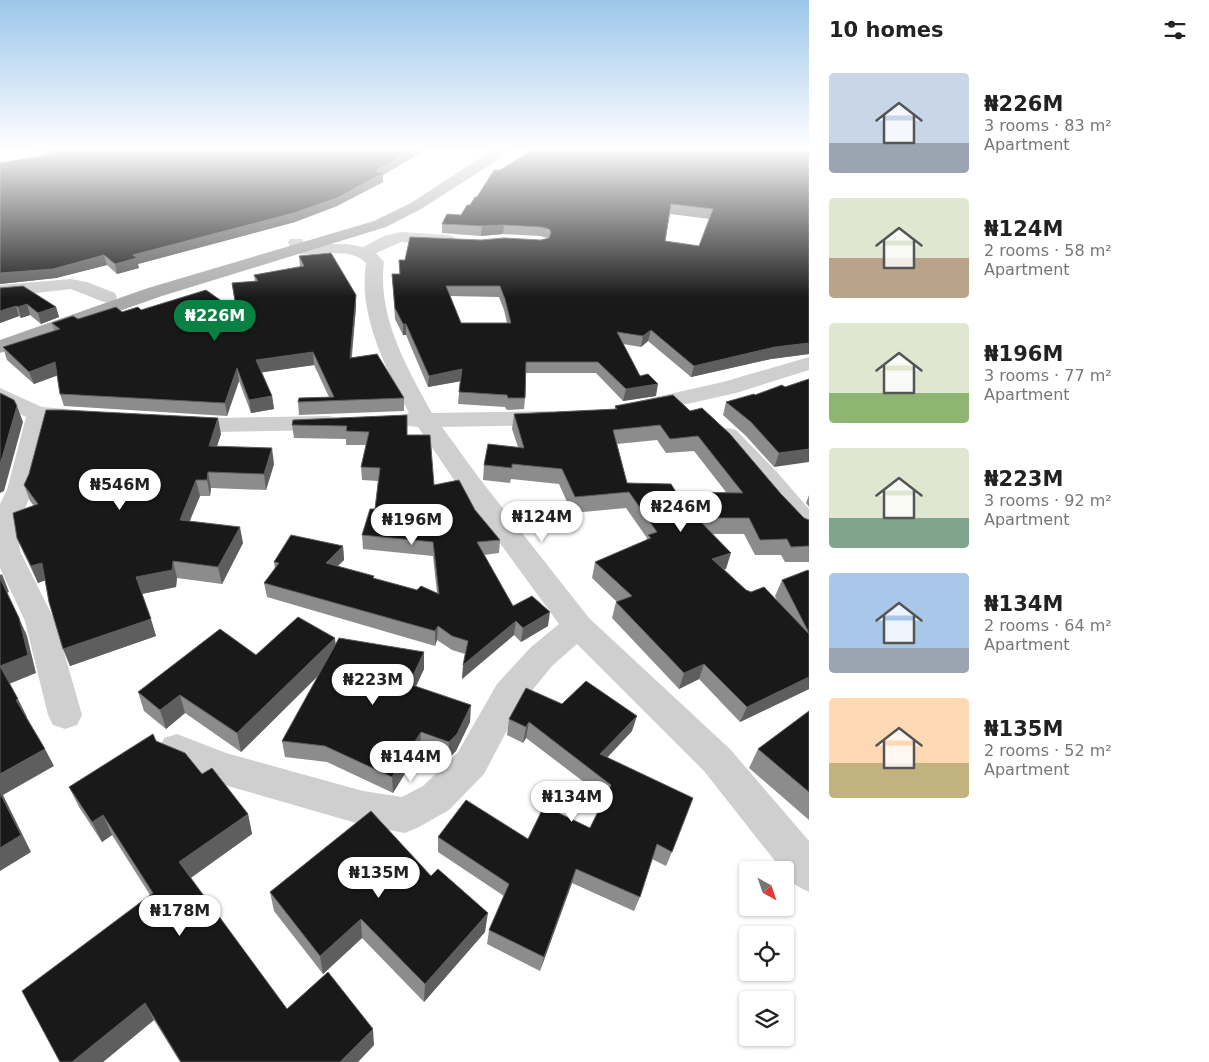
<!DOCTYPE html>
<meta charset="utf-8">
<style>
body{margin:0;font-family:"DejaVu Sans",sans-serif;background:#f2f2f2;color:#222;height:100vh;display:flex;flex-direction:column;font-size:19px;white-space:nowrap}
*{box-sizing:border-box;margin:0}
p{font-size:16px;color:#767676}
.icon{flex:none;width:28px;height:28px;fill:none;stroke:currentColor;stroke-width:2;stroke-linecap:round;stroke-linejoin:round}
.map{position:relative;flex:1;overflow:hidden}
.drawer{display:flex;flex-direction:column;background:#fff;width:400px}
.drawer>*{flex:none}
.needle{width:32px;rotate:140deg}
.fabs{position:absolute;left:739px;top:861px;display:grid;gap:10px}
.fabs a{display:grid;place-items:center;width:55px;height:55px;border-radius:5px;background:#fff;box-shadow:0 1px 4px #0004;font-size:25px}
.price{position:absolute;translate:-50% -42px;padding:0 11px;border-radius:18px;background:#fff;color:#222;font-size:16px;line-height:32px;filter:drop-shadow(0 1px 2px #0008)}
.price::after{content:'';position:absolute;left:50%;top:30px;width:15px;height:11px;margin-left:-8px;background:inherit;clip-path:polygon(0 0,100% 0,50% 100%)}
.price.selected{background:#0b8043;color:#fff}
ul{padding:0;list-style:none}
li{display:flex;align-items:center;gap:15px;height:125px;padding:0 20px}
li span{display:grid;place-items:center;flex:none;width:140px;height:100px;border-radius:5px;color:#555}
li>.icon{margin-inline-start:auto}
span .icon{width:60px;height:60px;fill:#fffc;stroke-width:1}
li b{font-size:21px}
h2{display:flex;justify-content:space-between;align-items:center;height:60px;padding:0 20px;font-size:21px}
main{display:flex;flex:1;min-height:0}
.map>svg:first-child{display:block}
.lines{fill:none;stroke-linecap:round;stroke-linejoin:round}
.minor{fill:#cfcfcf;fill-rule:evenodd}
.major{fill:#aaa;fill-rule:evenodd}
.wall{fill:#8c8c8c;fill-rule:evenodd}
.shaded-wall{fill:#5e5e5e}
.building{fill:#191919;stroke:#5e5e5e;fill-rule:evenodd}
</style>
<main>
<div class="map">
<svg width="809" height="1062" viewBox="0 0 809 1062">
<rect width="100%" height="100%" fill="#fff"/>
<g class="lines">
<g class="minor">
<path d="M401,232L448,235L454,237L456,240L454,243L448,245L401,242L376,253L384,262C377,316 407,368 432,413L549,411L557,413L561,418L557,423L549,425L442,427L479,478L589,618L730,749L809,841V892C799,887 786,882 785,870H782L704,771L577,644L552,666L521,704L484,774L449,810L419,827L405,833L363,825L221,784L164,760L159,749L164,738L177,734L226,753L363,791L402,797L423,786L458,752L497,684L530,648L559,624L461,490L418,427L402,425L398,420L402,415L409,413C386,368 358,316 366,263C348,245 315,258 292,253L288,242L290,239H302L305,244H347L363,247L384,236Z"/>
<polygon points="71,279 87,282 115,293 117,297 115,301 108,303 101,301 71,289 0,297 0,285"/>
<polygon points="809,357 809,370 736,393 642,414 634,412 631,407 634,402 723,382"/>
<polygon points="0,388 42,407 90,411 94,416 90,421 82,423 48,421 33,490 17,526 20,551 55,621 82,715 77,725 65,729 53,725 48,715 25,621 0,568 0,504 7,490 26,417 0,404"/>
<polygon points="182,416 216,418 329,416 337,418 341,423 337,428 329,430 216,432 174,428 170,423 174,418"/>
<polygon points="728,428 736,430 776,471 809,509 809,535 799,532 758,481 720,440 716,435 720,430"/>
</g>
<polygon class="major" points="492,150 506,150 493,163 421,209 386,227 162,296 0,353 0,340 148,288 374,221 411,203"/>
</g>
<g class="wall">
<polygon points="35,150 422,150 422,152 383,175 383,182 337,206 295,222 138,264 139,268 117,274 107,265 56,278 0,284 0,163 45,156"/>
<path d="M809,150V354L771,359L691,377L648,341L641,347L623,344L640,376L656,396L623,401L596,373H526L525,398L524,409L507,410L505,407L458,404L460,381L428,387L406,335H403L395,319L392,274H399L405,260L481,240H541L548,238L540,236L503,234L481,236L442,233V224L461,215L477,197L500,170ZM670,214L710,219L699,246L665,241ZM450,296L499,297L504,310L507,323H461Z"/>
<polygon points="299,256 356,295 356,307 352,357 404,398 404,411 299,415 298,402 329,397 314,365 262,372 272,396 274,409 251,413 239,381 227,416 64,406 60,394 57,375 34,384 7,360 3,347 54,331 52,323 122,312 141,310 236,311 232,283 255,281 254,275 300,267"/>
<polygon points="0,288 56,307 59,317 41,324 30,315 21,318 19,316 0,323"/>
<polygon points="809,379 774,467 746,436 723,415 726,402 755,395 785,387"/>
<path d="M673,395L781,494L804,518L809,520V562H785L781,555H755L744,534H712L726,569H724L746,590L778,603L775,596L782,580L809,571V689L740,722L699,679L679,689L612,618L616,602H617L592,578L595,562L646,540L647,538L626,508L572,513L559,484L511,479L510,483L483,480L484,465L518,447L512,429L514,414L615,409V406ZM657,440L666,453L694,451L726,492H676L627,483L617,444Z"/>
<polygon points="407,415 407,435 434,485 475,510 500,540 499,553 484,555 513,606 548,626 521,642 514,635 462,679 465,654 452,650 437,640 435,646 267,597 264,583 275,569 274,562 343,546 344,560 338,566 375,579 417,590 437,593 433,556 363,549 362,535 375,509 378,481 362,480 361,467 366,445 346,445 346,439 294,438 292,425"/>
<polygon points="221,434 217,446 274,464 266,490 211,488 210,496 200,496 190,521 243,543 222,584 177,578 176,587 142,594 156,636 70,666 45,580 38,583 24,554 17,538 34,506 30,501 24,485"/>
<polygon points="809,495 809,507 806,503"/>
<polygon points="336,644 424,652 424,669 416,686 470,722 456,751 448,759 420,749 393,793 327,762 285,757 282,741 319,675 241,752 185,713 166,729 144,711 138,692 256,655"/>
<polygon points="562,704 632,731 608,757 672,852 666,866 652,859 640,897 634,911 572,883 540,971 487,944 489,930 504,896 438,852 438,837 528,839 590,828 605,798 526,738 523,743 507,735 509,719"/>
<polygon points="809,711 809,820 749,768 758,749"/>
<polygon points="156,741 202,774 248,814 252,834 191,878 287,1009 374,1045 358,1062 180,1062 154,1020 103,1062 60,1062 150,895 112,835 102,842 79,807 69,787"/>
<polygon points="431,876 485,932 424,1002 362,938 323,974 274,911 270,892"/>
</g>
<g class="shaded-wall">
<polygon points="412,150 422,150 422,152 383,175 383,182 337,206 295,222 138,264 139,268 117,274 115,264 133,255 375,171"/>
<polygon points="504,225 503,234 481,236 482,226"/>
<polygon points="104,255 107,265 56,278 0,284 0,273"/>
<polygon points="356,295 356,307 350,370 350,358"/>
<polygon points="27,304 30,315 21,318 18,307"/>
<polygon points="16,306 19,316 0,323 0,311"/>
<polygon points="56,307 59,317 41,324 38,313"/>
<rect x="403" y="324" width="3" height="11"/>
<polygon points="651,330 648,341 641,347 643,336"/>
<polygon points="809,343 809,354 771,359 691,377 694,366 775,347"/>
<polygon points="313,352 314,365 258,373 256,360"/>
<polygon points="55,362 59,375 34,384 29,372"/>
<polygon points="237,368 239,381 227,416 225,403"/>
<polygon points="462,369 462,381 428,387 429,376"/>
<polygon points="658,384 656,396 623,401 626,389"/>
<polygon points="272,396 274,409 251,413 249,400"/>
<polygon points="17,406 23,422 4,491 0,493 0,465"/>
<polygon points="218,418 221,434 212,461 209,446"/>
<polygon points="272,448 274,464 266,490 264,474"/>
<polygon points="809,449 809,462 774,467 779,453"/>
<polygon points="208,472 211,488 210,496 207,480"/>
<polygon points="196,480 200,496 183,536 180,520"/>
<polygon points="240,527 243,543 222,584 218,567"/>
<polygon points="343,546 344,560 327,576 326,563"/>
<polygon points="731,553 726,569 707,574 712,559"/>
<polygon points="173,561 177,578 176,587 141,594 136,577"/>
<polygon points="42,563 49,579 38,583 31,566"/>
<polygon points="2,574 9,592 7,593 0,578 0,575"/>
<polygon points="550,612 548,626 521,642 523,628"/>
<polygon points="19,618 27,636 36,673 9,684 0,666"/>
<polygon points="151,619 156,636 70,666 63,649"/>
<polygon points="516,621 514,635 462,679 463,665"/>
<polygon points="438,626 437,640 435,646 435,631"/>
<polygon points="335,638 337,657 241,752 237,733"/>
<polygon points="424,652 424,669 409,701 409,684"/>
<polygon points="704,664 699,679 679,689 684,673"/>
<polygon points="809,677 809,689 740,722 747,707"/>
<polygon points="180,695 185,713 166,729 160,710"/>
<polygon points="18,699 27,717 25,718 16,700"/>
<polygon points="471,705 470,722 456,751 448,759 449,742"/>
<polygon points="637,716 632,731 596,769 600,754"/>
<polygon points="529,722 526,738 523,743 526,727"/>
<polygon points="421,732 420,749 393,793 392,777"/>
<polygon points="45,749 54,766 3,795 31,852 0,871 0,774"/>
<polygon points="248,814 252,834 186,881 179,862"/>
<polygon points="103,815 112,835 102,842 92,822"/>
<polygon points="576,869 572,883 540,971 544,957"/>
<polygon points="488,913 485,932 424,1002 425,984"/>
<polygon points="361,919 362,938 323,974 320,956"/>
<polygon points="145,1003 154,1020 103,1062 72,1062"/>
<polygon points="373,1029 374,1045 358,1062 340,1062"/>
</g>
<g class="building">
<polygon points="46,150 412,150 375,171 383,173 337,198 294,213 133,255 137,258 115,264 104,255 53,269 0,273 0,163 53,154"/>
<path d="M532,150H809V343L775,347L694,366L651,330L643,336L617,332L640,376L648,374L658,384L626,389L598,362H526L525,398H508L507,395L459,392L462,369L429,376L406,324H403L395,308L392,274H400L399,260H405L410,237L481,240L504,238L541,240L549,238L551,232L549,229L541,227L504,225L482,226L442,224L447,214L461,215L467,205H470L475,197H477L494,170H500ZM671,204L713,209L699,246L665,241ZM446,286H500L505,299L511,323H461Z"/>
<polygon points="331,253 356,295 350,358 377,354 404,398 298,402 299,398 334,397 313,352 256,360 272,396 249,400 237,368 225,403 60,394 55,362 29,372 3,347 60,329 52,323 73,316 78,319 116,307 122,312 138,307 141,310 206,290 237,312 232,283 258,281 254,275 304,266 299,256"/>
<polygon points="23,286 56,307 38,313 27,304 18,307 16,306 0,311 0,288"/>
<polygon points="809,379 809,449 779,453 751,422 726,402 754,394 755,395 782,385 785,387"/>
<polygon points="0,393 14,400 17,406 0,465"/>
<path d="M673,395L690,411L702,408L730,434L781,494L804,518L809,520V546L791,547L787,539L760,540L749,518H697L731,553L712,559L746,590L751,592L764,587L809,634V677L747,707L704,664L684,673L616,602L632,596L595,562L651,538L648,535L657,532L629,492L575,497L562,469L512,464V468L484,465L488,444L524,448L514,414L617,409L615,406ZM660,425L670,439L698,436L743,493L676,492L671,484L627,483L613,430Z"/>
<polygon points="46,410 63,410 218,418 209,446 272,448 264,474 208,472 207,480 196,480 180,520 240,527 218,567 173,561 172,570 136,577 151,619 63,649 49,602 42,563 31,566 17,538 13,513 38,504 24,485 29,474"/>
<polygon points="407,415 407,435 430,435 434,485 459,480 475,510 500,540 477,542 513,606 532,596 550,612 523,628 516,621 463,665 468,641 452,636 438,626 435,631 264,583 279,563 274,562 291,535 343,546 326,563 374,576 373,578 417,590 421,586 439,594 433,542 362,535 370,509 375,509 380,468 361,467 369,432 346,431 347,426 292,425 293,420"/>
<polygon points="808,570 809,571 809,633 782,580"/>
<polygon points="0,578 19,618 28,655 0,666 18,699 16,700 45,749 0,774"/>
<polygon points="298,617 335,638 237,733 180,695 160,710 138,692 220,629 256,655"/>
<polygon points="339,638 424,652 409,684 471,705 457,734 449,742 421,732 392,777 325,746 282,741"/>
<polygon points="586,681 637,716 600,754 693,798 672,852 657,844 640,897 576,869 544,957 489,930 509,884 438,837 466,800 528,839 544,806 590,828 611,785 529,722 526,727 509,719 526,688 562,704"/>
<polygon points="809,711 809,792 758,749"/>
<polygon points="153,734 156,741 185,753 202,774 212,768 248,814 179,862 287,1009 328,972 373,1029 340,1062 181,1062 145,1003 72,1062 60,1062 22,991 153,893 103,815 92,822 69,787"/>
<polygon points="0,793 21,835 0,848"/>
<polygon points="371,811 431,876 438,869 488,913 425,984 361,919 320,956 270,892"/>
</g>
<linearGradient id="sky" x2="0" y2="1"><stop stop-color="#9cc6eb"/><stop offset="0.5" stop-color="#fff"/><stop offset="1" stop-color="#fff" stop-opacity="0"/></linearGradient>
<rect width="809" height="298" fill="url(#sky)"/>
</svg>
<div class="fabs">
<a><svg class="needle" viewBox="-14 -14 28 28"><path d="M0-13l5 13h-10z" fill="#e53935"/><path d="M0 13l5-13h-10z" fill="#767676"/></svg></a>
<a><svg class="icon" aria-label="locate" viewBox="0 0 24 24"><circle cx="12" cy="12" r="6"/><path d="M12 2v4M12 18v4M2 12h4M18 12h4"/></svg></a>
<a><svg class="icon" aria-label="layers" viewBox="0 0 24 24"><path d="M12 4l9 5-9 5-9-5zM3 14l9 5 9-5"/></svg></a>
</div>
<b class="price selected" style="left:215px;top:342px">₦226M</b>
<b class="price" style="left:120px;top:511px">₦546M</b>
<b class="price" style="left:681px;top:533px">₦246M</b>
<b class="price" style="left:542px;top:543px">₦124M</b>
<b class="price" style="left:412px;top:546px">₦196M</b>
<b class="price" style="left:373px;top:706px">₦223M</b>
<b class="price" style="left:411px;top:783px">₦144M</b>
<b class="price" style="left:572px;top:823px">₦134M</b>
<b class="price" style="left:379px;top:899px">₦135M</b>
<b class="price" style="left:180px;top:937px">₦178M</b>
</div>
<section class="drawer">
<h2>10 homes<svg class="icon" aria-label="filters" viewBox="0 0 24 24"><path d="M4 7h16M4 17h16"/><circle cx="9" cy="7" r="2"/><circle cx="15" cy="17" r="2"/></svg></h2>
<ul>
<li><span style="background:linear-gradient(#c9d6e8 70%,#9aa5b1 0)"><svg class="icon" aria-label="home" viewBox="0 0 24 24"><path d="M3 11l9-7 9 7M6 9v11h12V9"/></svg></span><div><b>₦226M</b><p>3 rooms · 83 m²</p><p>Apartment</p></div></li>
<li><span style="background:linear-gradient(#dfe7d0 60%,#b9a48a 0)"><svg class="icon" aria-label="home" viewBox="0 0 24 24"><path d="M3 11l9-7 9 7M6 9v11h12V9"/></svg></span><div><b>₦124M</b><p>2 rooms · 58 m²</p><p>Apartment</p></div></li>
<li><span style="background:linear-gradient(#dfe7d0 70%,#8fb573 0)"><svg class="icon" aria-label="home" viewBox="0 0 24 24"><path d="M3 11l9-7 9 7M6 9v11h12V9"/></svg></span><div><b>₦196M</b><p>3 rooms · 77 m²</p><p>Apartment</p></div></li>
<li><span style="background:linear-gradient(#dfe7d0 70%,#7fa58c 0)"><svg class="icon" aria-label="home" viewBox="0 0 24 24"><path d="M3 11l9-7 9 7M6 9v11h12V9"/></svg></span><div><b>₦223M</b><p>3 rooms · 92 m²</p><p>Apartment</p></div></li>
<li><span style="background:linear-gradient(#a9c7e8 75%,#9aa5b1 0)"><svg class="icon" aria-label="home" viewBox="0 0 24 24"><path d="M3 11l9-7 9 7M6 9v11h12V9"/></svg></span><div><b>₦134M</b><p>2 rooms · 64 m²</p><p>Apartment</p></div></li>
<li><span style="background:linear-gradient(#ffd9b3 65%,#c2b280 0)"><svg class="icon" aria-label="home" viewBox="0 0 24 24"><path d="M3 11l9-7 9 7M6 9v11h12V9"/></svg></span><div><b>₦135M</b><p>2 rooms · 52 m²</p><p>Apartment</p></div></li>
</ul>
</section>
</main>
